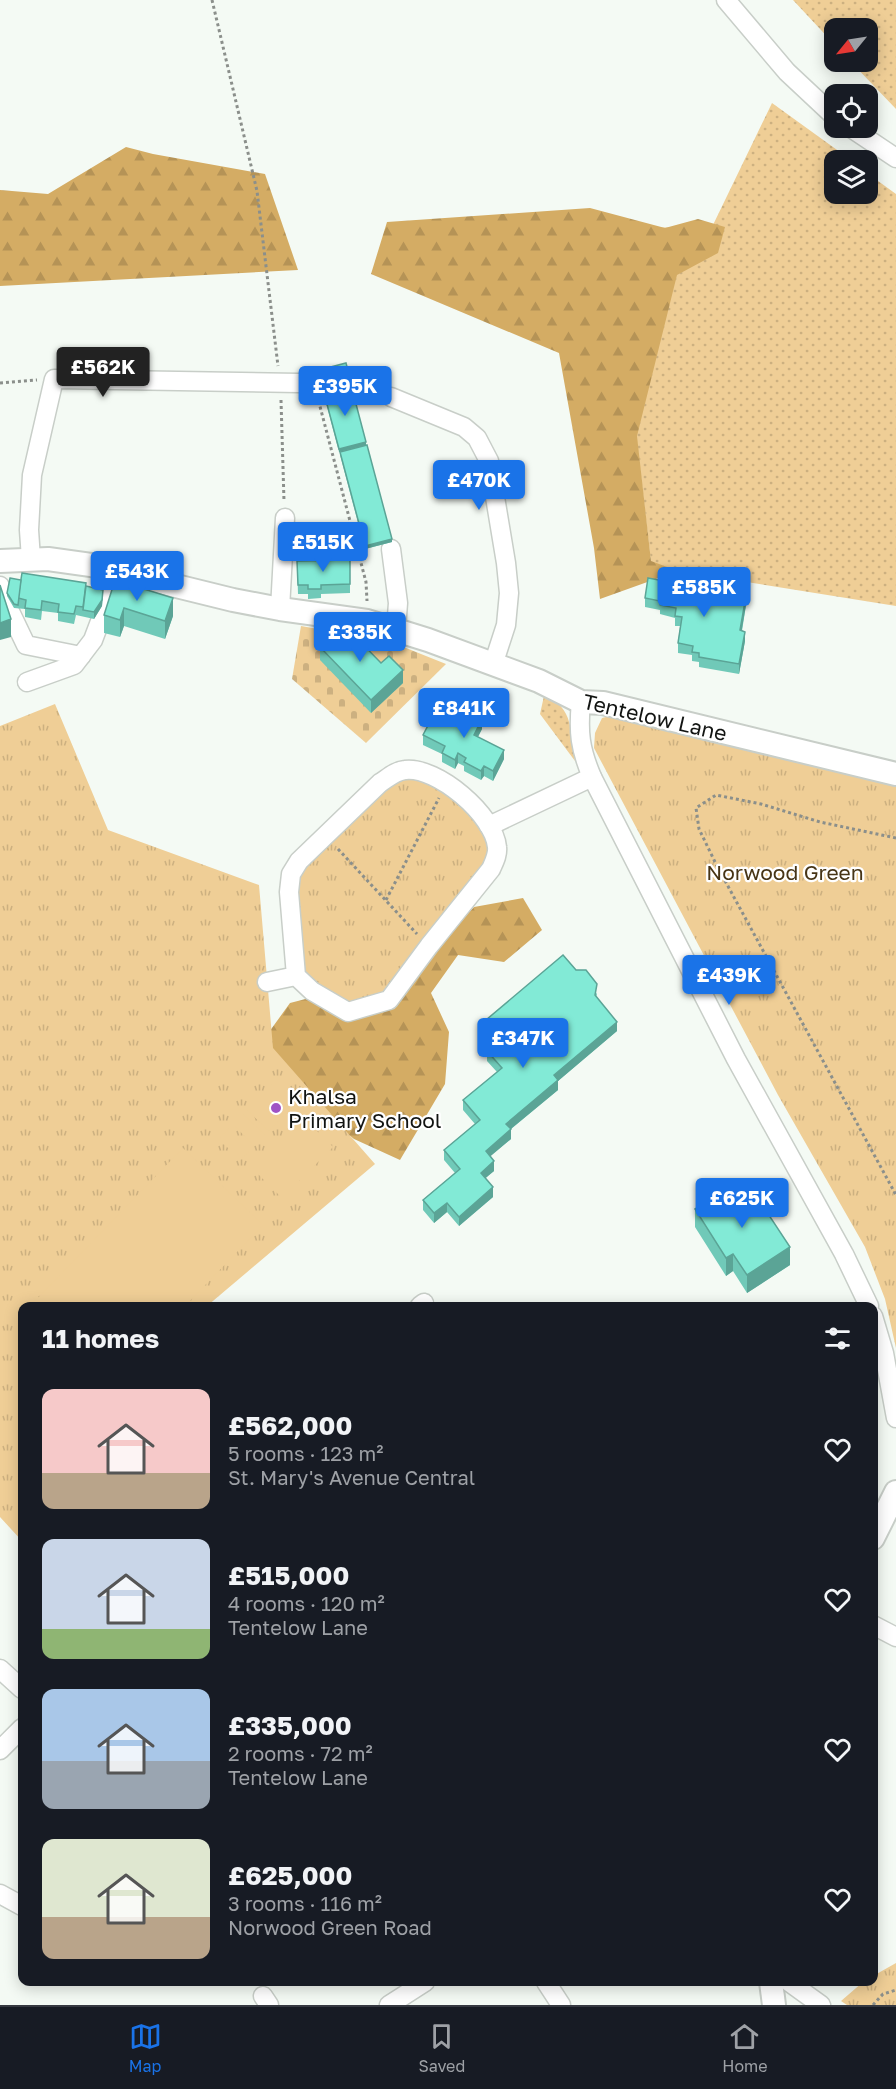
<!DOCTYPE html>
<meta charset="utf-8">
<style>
body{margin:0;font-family:"Golos Text",sans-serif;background:#242831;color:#f1f3f6;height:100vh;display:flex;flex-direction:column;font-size:22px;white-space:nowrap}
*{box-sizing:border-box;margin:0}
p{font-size:20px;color:#9ea1a6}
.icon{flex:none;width:33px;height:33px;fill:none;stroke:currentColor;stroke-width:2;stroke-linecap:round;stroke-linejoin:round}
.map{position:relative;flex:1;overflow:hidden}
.drawer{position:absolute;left:18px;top:1302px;width:860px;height:684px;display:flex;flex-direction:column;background:#171b24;border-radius:12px;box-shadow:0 3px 15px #0003}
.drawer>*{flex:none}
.needle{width:39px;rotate:240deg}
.buttons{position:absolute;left:824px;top:18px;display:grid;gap:12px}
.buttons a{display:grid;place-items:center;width:54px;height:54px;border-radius:12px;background:#171b24;box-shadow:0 3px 15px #0003;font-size:30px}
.price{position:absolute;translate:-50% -51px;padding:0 14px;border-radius:6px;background:#1a73e8;color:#fff;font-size:20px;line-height:39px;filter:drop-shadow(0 2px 3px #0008)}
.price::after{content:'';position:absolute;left:50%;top:36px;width:18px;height:14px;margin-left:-9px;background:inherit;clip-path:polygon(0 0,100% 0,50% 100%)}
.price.active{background:#222;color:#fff}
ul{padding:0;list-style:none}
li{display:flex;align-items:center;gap:18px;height:150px;padding:0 24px}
li span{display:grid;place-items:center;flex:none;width:168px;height:120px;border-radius:12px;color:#555}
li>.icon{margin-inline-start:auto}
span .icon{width:72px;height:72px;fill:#fffc;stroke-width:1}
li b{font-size:26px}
h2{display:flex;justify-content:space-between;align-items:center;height:72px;padding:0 24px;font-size:26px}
.menu{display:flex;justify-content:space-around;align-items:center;height:84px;border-top:2px solid #363941;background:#171b24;font-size:16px;color:#9ea1a6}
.menu a{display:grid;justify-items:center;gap:3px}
.menu .active{color:#1a73e8}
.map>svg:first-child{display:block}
.grass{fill:url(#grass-dots)}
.forest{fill:url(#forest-firs)}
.cemetery{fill:url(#cemetery-stones)}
.park{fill:url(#park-tufts)}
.garden{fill:#efce96}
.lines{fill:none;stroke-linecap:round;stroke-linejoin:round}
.minor-casing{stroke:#c8cec8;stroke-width:21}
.major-casing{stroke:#c8cec8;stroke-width:26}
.path{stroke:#8b8f8b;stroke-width:3;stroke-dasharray:3 3;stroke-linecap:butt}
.minor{stroke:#fff;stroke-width:18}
.major{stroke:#fff;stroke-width:22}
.wall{fill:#70c9b8}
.shaded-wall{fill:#5ba496}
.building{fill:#82ead6;stroke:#5ba496;stroke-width:1.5}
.poi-dot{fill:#9f53c5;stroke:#fff;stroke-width:2}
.labels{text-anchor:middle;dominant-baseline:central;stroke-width:4.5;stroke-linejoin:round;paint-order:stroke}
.street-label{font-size:21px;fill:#121412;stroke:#fff}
.park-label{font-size:21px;fill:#473516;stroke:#fff}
.poi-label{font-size:21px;fill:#121412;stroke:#fff;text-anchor:start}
</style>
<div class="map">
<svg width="896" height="2005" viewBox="0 0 896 2005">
<defs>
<pattern id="grass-dots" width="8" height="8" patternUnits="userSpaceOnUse" patternTransform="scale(1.5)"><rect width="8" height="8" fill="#efce96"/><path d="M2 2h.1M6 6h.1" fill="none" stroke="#ccb080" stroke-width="1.8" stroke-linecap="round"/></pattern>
<pattern id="forest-firs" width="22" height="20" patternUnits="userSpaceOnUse" patternTransform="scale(1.5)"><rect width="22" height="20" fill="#d4ac64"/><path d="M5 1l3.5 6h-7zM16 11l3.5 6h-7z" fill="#b59356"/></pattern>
<pattern id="cemetery-stones" width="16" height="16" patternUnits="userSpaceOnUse" patternTransform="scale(1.5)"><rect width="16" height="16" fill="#efce96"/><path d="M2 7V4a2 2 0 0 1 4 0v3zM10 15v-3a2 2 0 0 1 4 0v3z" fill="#ccb080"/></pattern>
<pattern id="park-tufts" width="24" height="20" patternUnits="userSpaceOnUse" patternTransform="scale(1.5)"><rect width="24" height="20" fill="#efce96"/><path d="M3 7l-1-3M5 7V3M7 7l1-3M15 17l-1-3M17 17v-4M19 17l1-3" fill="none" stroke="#ccb080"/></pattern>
</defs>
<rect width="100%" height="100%" fill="#f4faf4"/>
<g class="grass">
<polygon points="793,0 896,0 896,109 851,62 867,62 867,28 834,28 834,44"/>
<polygon points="772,103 851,160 834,160 834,194 867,194 867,173 896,194 896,606 678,571 651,562 612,228 712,227"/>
<path d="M544,696C574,706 571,734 575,761L540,714Z"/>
</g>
<g class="forest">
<polygon points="126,147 153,154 265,174 298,270 0,286 0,190 48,194"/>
<polygon points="590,208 665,228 698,219 725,227 718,253 677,275 637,436 651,561 678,571 600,599 594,548 559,353 371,274 387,222"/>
<polygon points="523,898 542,930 504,962 458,955 431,993 449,1032 445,1084 400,1160 354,1139 311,1104 264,1039 290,1003 348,988 402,983 474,907"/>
</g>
<polygon class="cemetery" points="301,626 391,642 446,664 366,743 292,679"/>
<g class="park">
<polygon points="55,704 108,830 259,885 273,1048 375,1164 207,1306 22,1306 22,1541 0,1517 0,726"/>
<polygon points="614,715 752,752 896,783 896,1348 885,1299 865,1247 778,1095 594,748 595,733 602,718"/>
<polygon points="392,774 447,783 498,849 389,1000 348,1012 296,976 289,892 299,861"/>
<polygon points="896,1963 896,2005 847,2005 841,2001 863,1982 873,1982 873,1976"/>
</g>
<g class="garden">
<polygon points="272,1084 294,1106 283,1117 262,1095"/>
<polygon points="258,1099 279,1120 269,1131 247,1110"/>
<polygon points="243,1114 265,1135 254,1146 233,1124"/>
<polygon points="306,1120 333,1147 282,1198 255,1171"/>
<polygon points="229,1128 251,1150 240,1160 219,1139"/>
<polygon points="183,1148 263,1225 185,1306 30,1306"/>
</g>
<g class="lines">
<defs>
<g id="minor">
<polyline points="726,0 787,72 834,116"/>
<polyline points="851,128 896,158"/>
<polyline points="391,397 464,427 477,438 489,461 506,563 509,593 506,625 493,665"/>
<polyline points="391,549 398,603 396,629"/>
<polyline points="31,559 29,530 32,475 54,379 299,383"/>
<polyline points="0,586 4,599 26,645 81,656"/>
<polyline points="280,609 285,518"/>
<polyline points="27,682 74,665 93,640 119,571"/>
<path d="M581,702C578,732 580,749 592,777L736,1059L844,1254L869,1306"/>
<polyline points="489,826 592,777"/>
<path d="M267,982L296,976L289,892L291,874L299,861L380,783C388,778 395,771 405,770C437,766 494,815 497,847C498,855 494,862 491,869L429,946L389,1000L348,1012L312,991L296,976"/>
<polyline points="420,1306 424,1303"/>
<polyline points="873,1316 884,1353 896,1418"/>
<polyline points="873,1625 896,1637"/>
<polyline points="0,1669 22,1689"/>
<polyline points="0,1750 22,1728"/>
<polyline points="0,1894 22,1906"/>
<polyline points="546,1982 561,2005"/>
<polyline points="789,1982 821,2005"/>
<polyline points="263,1996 269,2005"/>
<polyline points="389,2005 425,1982"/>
</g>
<g id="major">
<polyline points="0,561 48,559 91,565 233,600 280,609 367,621 428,640 539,681 581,702 603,703 896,774"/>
<polyline points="873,1538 896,1492"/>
<polyline points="771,1982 774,2005"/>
</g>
</defs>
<use href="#minor" class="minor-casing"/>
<use href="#major" class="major-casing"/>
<g class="path">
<polyline points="212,0 257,191 278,366"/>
<polyline points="0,383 37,380"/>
<polyline points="317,395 366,582 367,601"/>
<polyline points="281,400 284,501"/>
<polyline points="896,838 820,822 761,804 716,795 696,808 699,829 717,866 896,1195"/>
<polyline points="338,849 417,934"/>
<polyline points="386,900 439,798"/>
<polyline points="873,2005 883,1994 896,1990"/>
</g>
<use href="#minor" class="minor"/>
<use href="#major" class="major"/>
</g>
<g class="wall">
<polygon points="319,370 351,385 366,445 339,452 319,376"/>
<polygon points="340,452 392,542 365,549 340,455"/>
<polygon points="350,560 350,593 321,594 321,598 308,599 308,594 298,594 297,561"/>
<polygon points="115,580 173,616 165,639 124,626 120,637 104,633 104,615"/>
<polygon points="86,586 103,597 102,606 94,619 76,615 74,624 58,621 58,613 42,611 41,620 25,617 25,609 14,608 7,596 7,593"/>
<polygon points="645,598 746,605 742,631 745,641 739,674 699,667 699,662 692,661 692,655 678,653 678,643 680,626 675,626 675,618 660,614 660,610 645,607"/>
<polygon points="320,647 381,663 403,683 371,713 320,660"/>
<polygon points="444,721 482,729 478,737 504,759 493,781 484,776 481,780 464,771 464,766 458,763 455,769 442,762 442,754 423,745 423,735"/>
<polygon points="576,970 597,994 596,997 617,1031 558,1081 558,1090 511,1129 511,1139 490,1156 494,1171 485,1178 493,1197 459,1226 447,1212 434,1223 423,1210 423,1200 455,1173 444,1160 444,1150 475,1124 463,1110 463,1100 497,1072 487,1061 487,1051 491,1048 480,1035 480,1025"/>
<polygon points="695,1209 790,1265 747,1293 733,1271 726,1276 695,1227"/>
</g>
<g class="shaded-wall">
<polygon points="351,382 351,389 324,393 324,389"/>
<polygon points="366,442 366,445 339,452 339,449"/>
<polygon points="392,539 392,542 365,549 365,546"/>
<polygon points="103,590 102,606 94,619 94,612"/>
<polygon points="746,596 746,605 740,640 740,630"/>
<polygon points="173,598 173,616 165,639 165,621"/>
<polygon points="124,608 124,626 120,637 120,620"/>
<polygon points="11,619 11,637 0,640 0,623"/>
<polygon points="745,632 745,641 739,674 739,664"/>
<polygon points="403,670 403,683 371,713 371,700"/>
<polygon points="482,719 482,729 474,744 474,735"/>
<polygon points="504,750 504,759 493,781 493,771"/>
<polygon points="458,753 458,763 455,769 455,760"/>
<polygon points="484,766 484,776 481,780 481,771"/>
<polygon points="617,1022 617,1031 558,1081 558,1090 506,1133 506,1124 554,1075"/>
<polygon points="511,1129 511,1139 486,1160 486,1151"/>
<polygon points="494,1161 494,1171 481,1182 481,1173"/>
<polygon points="493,1187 493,1197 459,1226 459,1217"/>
<polygon points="447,1203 447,1212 434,1223 434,1213"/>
<polygon points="790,1247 790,1265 747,1293 747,1275"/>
<polygon points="733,1254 733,1271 726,1276 726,1258"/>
</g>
<g class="building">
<polygon points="346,363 351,382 324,389 319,370"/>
<polygon points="351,385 366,442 339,449 324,393"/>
<polygon points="367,445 392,539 365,546 340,452"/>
<polygon points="350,560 350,584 321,585 321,589 308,589 308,585 298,585 297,561"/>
<polygon points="22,573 86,583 83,607 76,606 74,614 58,612 59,604 42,601 41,610 25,608 26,600 18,598"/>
<polygon points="10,578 21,580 18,605 14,604 7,593"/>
<polygon points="648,578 746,596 740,630 745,632 739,664 699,657 699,653 692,652 693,646 678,643 682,617 675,616 676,608 660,605 660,601 645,598"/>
<polygon points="115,580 173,598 165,621 124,608 120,620 104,615"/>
<polygon points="0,585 11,619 0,623"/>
<polygon points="86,586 103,590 102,600 94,612 83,610"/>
<polygon points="343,624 381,663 389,656 403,670 371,700 320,647"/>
<polygon points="453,704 482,719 474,735 504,750 493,771 484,766 481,771 464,762 466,758 458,753 455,760 442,753 445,746 423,735 433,716 444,721"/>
<polygon points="563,955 576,970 586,970 597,984 595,995 617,1022 554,1075 558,1080 506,1124 511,1129 486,1151 494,1161 481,1173 493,1187 459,1217 447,1203 434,1213 423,1200 460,1169 444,1150 480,1120 463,1100 502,1068 487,1051 496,1044 480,1025"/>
<polygon points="737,1182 754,1207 761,1203 790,1247 747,1275 733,1254 726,1258 695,1209"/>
</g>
<circle class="poi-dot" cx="276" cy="1108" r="6"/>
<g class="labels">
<g class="street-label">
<text transform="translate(655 717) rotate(13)">Tentelow Lane</text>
</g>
<g class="park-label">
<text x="785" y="872">Norwood Green</text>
</g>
<g class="poi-label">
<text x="288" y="1096">Khalsa<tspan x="288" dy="24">Primary School</tspan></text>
</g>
</g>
</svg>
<div class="buttons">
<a><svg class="needle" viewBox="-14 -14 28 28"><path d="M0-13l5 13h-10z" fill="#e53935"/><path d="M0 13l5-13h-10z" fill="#9ea1a6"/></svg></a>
<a><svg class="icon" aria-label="locate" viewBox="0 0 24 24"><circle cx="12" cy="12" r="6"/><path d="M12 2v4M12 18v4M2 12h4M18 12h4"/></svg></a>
<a><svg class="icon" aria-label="layers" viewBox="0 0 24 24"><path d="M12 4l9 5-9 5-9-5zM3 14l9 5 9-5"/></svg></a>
</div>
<b class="price active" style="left:103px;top:398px">£562K</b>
<b class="price" style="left:345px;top:417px">£395K</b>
<b class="price" style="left:479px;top:511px">£470K</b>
<b class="price" style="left:323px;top:573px">£515K</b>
<b class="price" style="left:137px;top:602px">£543K</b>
<b class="price" style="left:704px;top:618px">£585K</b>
<b class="price" style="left:360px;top:663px">£335K</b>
<b class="price" style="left:464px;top:739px">£841K</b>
<b class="price" style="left:729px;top:1006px">£439K</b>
<b class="price" style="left:523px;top:1069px">£347K</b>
<b class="price" style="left:742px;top:1229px">£625K</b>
<section class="drawer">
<h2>11 homes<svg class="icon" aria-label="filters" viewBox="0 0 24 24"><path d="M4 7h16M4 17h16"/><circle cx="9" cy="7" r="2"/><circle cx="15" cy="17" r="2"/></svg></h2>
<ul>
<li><span style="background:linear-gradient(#f6c9c9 70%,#b9a48a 0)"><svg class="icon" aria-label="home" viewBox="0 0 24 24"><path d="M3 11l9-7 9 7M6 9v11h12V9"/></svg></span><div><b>£562,000</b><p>5 rooms · 123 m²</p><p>St. Mary's Avenue Central</p></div><svg class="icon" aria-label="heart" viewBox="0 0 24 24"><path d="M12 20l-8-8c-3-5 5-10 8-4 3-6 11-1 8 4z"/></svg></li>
<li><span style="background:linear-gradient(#c9d6e8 75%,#8fb573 0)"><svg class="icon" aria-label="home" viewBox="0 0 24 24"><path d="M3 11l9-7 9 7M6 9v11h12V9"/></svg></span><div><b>£515,000</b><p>4 rooms · 120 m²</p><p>Tentelow Lane</p></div><svg class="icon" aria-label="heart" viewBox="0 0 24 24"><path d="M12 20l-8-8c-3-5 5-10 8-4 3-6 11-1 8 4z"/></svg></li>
<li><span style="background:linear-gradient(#a9c7e8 60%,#9aa5b1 0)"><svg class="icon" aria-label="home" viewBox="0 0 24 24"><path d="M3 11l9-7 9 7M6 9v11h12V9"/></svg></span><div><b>£335,000</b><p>2 rooms · 72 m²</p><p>Tentelow Lane</p></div><svg class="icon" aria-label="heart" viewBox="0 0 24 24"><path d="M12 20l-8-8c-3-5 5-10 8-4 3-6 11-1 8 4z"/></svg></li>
<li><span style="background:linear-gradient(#dfe7d0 65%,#b9a48a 0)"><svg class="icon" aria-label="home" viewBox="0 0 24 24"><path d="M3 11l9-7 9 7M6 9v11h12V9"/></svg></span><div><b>£625,000</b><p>3 rooms · 116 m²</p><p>Norwood Green Road</p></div><svg class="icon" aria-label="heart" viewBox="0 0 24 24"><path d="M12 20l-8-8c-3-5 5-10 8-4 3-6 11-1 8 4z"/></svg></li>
</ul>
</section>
</div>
<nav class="menu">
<a class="active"><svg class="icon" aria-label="map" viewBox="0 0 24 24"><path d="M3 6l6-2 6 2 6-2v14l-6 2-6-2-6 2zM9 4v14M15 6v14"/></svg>Map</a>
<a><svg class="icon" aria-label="saved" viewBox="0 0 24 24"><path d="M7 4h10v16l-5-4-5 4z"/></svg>Saved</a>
<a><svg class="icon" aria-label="home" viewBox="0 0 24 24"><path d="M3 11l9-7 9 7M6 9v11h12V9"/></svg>Home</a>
</nav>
